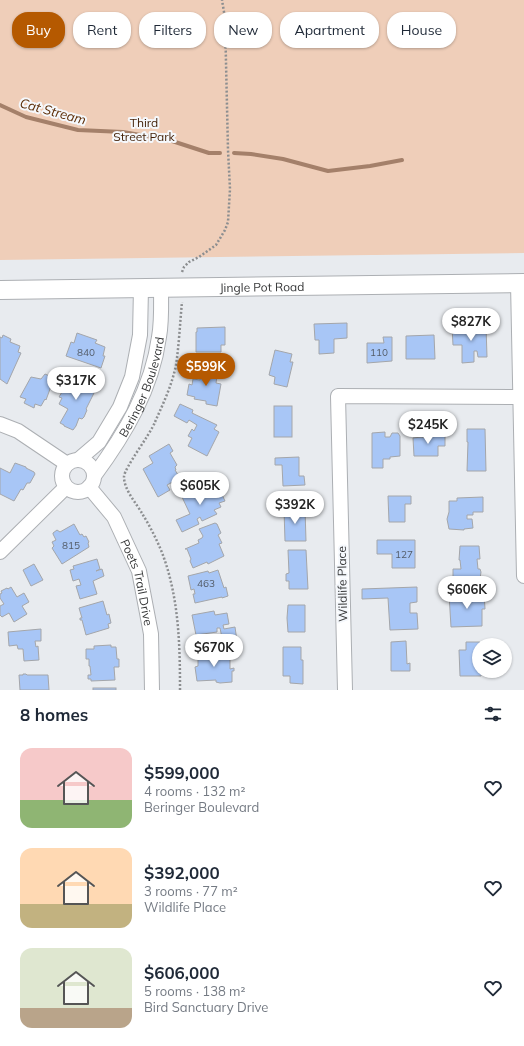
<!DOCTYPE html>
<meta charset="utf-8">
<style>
body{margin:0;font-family:Mulish,sans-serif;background:#f6f6f7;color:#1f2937;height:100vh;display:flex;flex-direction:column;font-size:15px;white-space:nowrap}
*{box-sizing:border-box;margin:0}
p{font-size:13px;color:#747a83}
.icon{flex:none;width:22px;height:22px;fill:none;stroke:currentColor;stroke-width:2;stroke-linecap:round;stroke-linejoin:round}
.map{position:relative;height:690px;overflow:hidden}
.drawer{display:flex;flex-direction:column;background:#fff;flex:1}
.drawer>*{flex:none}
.guide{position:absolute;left:12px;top:12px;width:500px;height:36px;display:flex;gap:8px}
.controls{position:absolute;left:472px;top:638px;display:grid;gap:8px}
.controls a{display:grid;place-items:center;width:40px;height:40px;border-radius:50%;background:#fff;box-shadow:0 1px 3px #0004;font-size:20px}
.price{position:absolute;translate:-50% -34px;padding:0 9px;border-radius:14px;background:#fff;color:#222;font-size:13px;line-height:26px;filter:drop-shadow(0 1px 2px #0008)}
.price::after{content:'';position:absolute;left:50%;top:24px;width:12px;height:9px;margin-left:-6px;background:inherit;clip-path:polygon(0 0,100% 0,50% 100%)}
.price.current{background:#b55900;color:#fff}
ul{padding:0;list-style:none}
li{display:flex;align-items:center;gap:12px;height:100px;padding:0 20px}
li span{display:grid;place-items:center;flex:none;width:112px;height:80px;border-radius:12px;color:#555}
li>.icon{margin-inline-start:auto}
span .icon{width:48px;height:48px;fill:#fffc;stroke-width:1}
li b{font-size:17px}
h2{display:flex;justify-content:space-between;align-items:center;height:48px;padding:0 20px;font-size:17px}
.tag{padding:0 14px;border-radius:16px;background:#fff;box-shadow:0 1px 3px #0004;font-size:14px;line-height:36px}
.tag.current{background:#b55900;color:#fff}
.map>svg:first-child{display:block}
.green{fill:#efceb9}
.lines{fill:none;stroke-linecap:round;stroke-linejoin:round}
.stream{stroke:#a4806a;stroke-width:4}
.building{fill:#a8c6f6;stroke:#a4a6aa}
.minor-casing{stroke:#acafb3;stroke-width:16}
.tertiary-casing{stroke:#acafb3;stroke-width:20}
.path{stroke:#8c8e90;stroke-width:2.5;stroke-dasharray:2 2;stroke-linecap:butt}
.minor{stroke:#fff;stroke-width:14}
.tertiary{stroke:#fff;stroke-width:18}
.labels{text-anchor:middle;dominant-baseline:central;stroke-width:4;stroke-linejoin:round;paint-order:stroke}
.number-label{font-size:10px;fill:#535c68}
.park-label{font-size:12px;fill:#411f06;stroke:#f5f8fc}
.street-label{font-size:12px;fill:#373839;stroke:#f5f8fc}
.water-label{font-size:13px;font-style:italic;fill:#5c2c05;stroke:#f5f8fc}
</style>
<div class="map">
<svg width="524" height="690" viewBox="0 0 524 690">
<rect width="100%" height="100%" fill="#e8ebef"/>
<polygon class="green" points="0,0 524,0 524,253 0,260"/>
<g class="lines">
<g class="stream">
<polyline points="0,105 26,117 78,130 123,132 169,140 209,153 220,153"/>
<polyline points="234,153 251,154 283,159 328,171 370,166 402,160"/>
</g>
</g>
<g class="building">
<polygon points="347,323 347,338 334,339 334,353 319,354 319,340 315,340 314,324"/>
<polygon points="486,326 487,357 478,357 477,351 474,351 474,362 462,363 462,345 453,345 452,327"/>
<polygon points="225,327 225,345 221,345 221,352 196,352 196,332 197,332 197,328"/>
<polygon points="77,333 97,340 95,343 105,347 103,356 105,356 101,368 66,356 71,342 74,343"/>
<polygon points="3,335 11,339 10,342 20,346 18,352 21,353 7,384 0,379 0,337 2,338"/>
<polygon points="434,335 435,359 406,359 406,336"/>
<polygon points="383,337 392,337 392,361 367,363 367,343 384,343"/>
<polygon points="275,350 292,354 290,362 293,362 287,387 274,384 275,377 269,375"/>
<polygon points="202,367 218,370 216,383 221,384 217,406 206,404 206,401 194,399 195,397 187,395 189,384 192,385 193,379 200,380"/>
<polygon points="45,374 54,378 46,400 45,399 41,406 35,404 34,408 24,403 26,399 20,397 31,377 41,379"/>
<polygon points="67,379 79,384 82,379 97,387 86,409 87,410 84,417 82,419 79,418 76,426 73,430 64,426 64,425 60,423 68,409 59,404 62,398 59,397 62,392 60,392"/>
<polygon points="180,404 193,410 192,413 217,425 214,429 219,432 207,456 188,446 192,438 188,436 192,429 194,431 197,425 189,420 187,423 174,416"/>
<rect x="274" y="406" width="18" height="31"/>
<polygon points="467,429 485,429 486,471 467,471 468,442 467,442"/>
<polygon points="385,432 385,437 390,437 392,433 398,433 400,436 400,456 390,457 390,459 383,459 383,468 372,468 372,433"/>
<polygon points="425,434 445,434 445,446 438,446 438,456 414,456 413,438 422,437 425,438"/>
<polygon points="169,444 173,451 170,453 177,465 175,467 176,470 175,470 180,478 167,485 170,490 158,497 143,469 153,463 149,456"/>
<polygon points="299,457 299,476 304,476 305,485 283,486 282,465 275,465 275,458"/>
<polygon points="15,463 26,467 26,468 34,472 35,474 30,483 27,483 23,490 21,489 14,501 0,494 0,468 10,473"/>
<polygon points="217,484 225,501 219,503 221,507 214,510 217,514 202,521 200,517 197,519 199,524 182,532 176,520 190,514 182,497 186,496 185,494 199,487 200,490 203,489 204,490"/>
<polygon points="388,496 411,496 411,504 405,504 405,522 389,522"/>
<polygon points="483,497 483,512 473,512 473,515 467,515 467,519 472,519 473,528 464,529 464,530 449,529 447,519 449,512 449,501 457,501 457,498"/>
<polygon points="305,509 306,541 285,541 284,510"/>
<polygon points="215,523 217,524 221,533 218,535 222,543 219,544 224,556 208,564 207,562 193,568 190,561 191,559 187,549 185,549 199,543 198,540 202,538 203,536 199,529"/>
<polygon points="74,524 80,535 82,534 84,537 86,536 89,542 88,543 89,547 62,564 52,548 54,546 52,542 56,540 53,534 53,533 57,530 60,532"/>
<polygon points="377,540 415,540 415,568 392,568 392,554 377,554"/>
<polygon points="460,546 479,546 480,559 477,559 478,569 480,569 481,572 480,579 453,579 453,569 461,569 460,560 459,560"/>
<polygon points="288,550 306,550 308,589 289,589 289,581 286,581 286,574 289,573"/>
<polygon points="97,559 100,569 96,571 102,569 104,576 93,581 97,594 80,599 76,586 81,585 79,579 73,581 70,570 74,569 73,566"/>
<polygon points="34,564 43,580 31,586 23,570"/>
<polygon points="218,570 224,588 226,587 228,596 222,598 222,597 195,603 193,594 195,594 194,589 191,590 188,576 208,571 209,573"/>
<polygon points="11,587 17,597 24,593 29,602 22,606 27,614 14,622 9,613 2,617 0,615 0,606 4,604 0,598 0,594 2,593 1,591 7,588 8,589"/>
<polygon points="417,587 417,602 410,603 410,613 417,613 418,629 390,630 388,598 362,599 362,589"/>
<polygon points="484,593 485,609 482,609 482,626 451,627 449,594"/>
<polygon points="103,601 107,615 109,614 111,623 108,624 109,628 86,635 82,620 80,620 80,618 82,618 79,608"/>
<polygon points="288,605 305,605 305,632 288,632 287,618"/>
<polygon points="214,611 215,615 227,613 229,624 223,625 224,629 235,627 237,641 223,643 220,628 217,628 217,632 196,635 192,615"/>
<polygon points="41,629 41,641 35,641 36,647 38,646 39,660 24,661 23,649 18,649 17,645 9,646 8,632"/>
<polygon points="406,641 407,664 410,663 410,671 391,671 391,642"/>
<polygon points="466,642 480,642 479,671 482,671 481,676 460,676 459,650 466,650"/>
<polygon points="111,645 111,647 116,647 117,659 119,659 119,667 114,667 115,680 91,681 91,679 88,679 88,675 91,675 90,666 89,666 89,659 86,659 86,649 94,649 94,646"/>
<polygon points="283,647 301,647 301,660 303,660 303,684 290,683 290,676 283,676"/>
<polygon points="198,653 230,653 230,669 234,668 234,671 232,671 232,682 220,683 216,682 216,680 197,681 195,667 198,666"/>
<polygon points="23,674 26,674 27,675 48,675 49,690 20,690 19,675 23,675"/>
<rect x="93" y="688" width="23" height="2"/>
</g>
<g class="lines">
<defs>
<g id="minor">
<polyline points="518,283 524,576"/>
<polyline points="0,424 18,431 67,464"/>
<polyline points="78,460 99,442 120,407 132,377 140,335 141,288"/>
<circle cx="78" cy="476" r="16"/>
<path id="s1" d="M94,476C125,434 152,389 159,337C162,321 161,304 161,288"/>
<path id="s2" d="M89,487L114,517L139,571L151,634L152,690"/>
<polyline points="0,552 66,487"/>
<polyline points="345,690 338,396 520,397"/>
</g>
<g id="tertiary">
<path id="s3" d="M0,290L524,283"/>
</g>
</defs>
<use href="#minor" class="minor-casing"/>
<use href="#tertiary" class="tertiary-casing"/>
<g class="path">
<polyline points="182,272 184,267 189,262 199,257 216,245 225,230 228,222 230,189 228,150 225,18 222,0"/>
<path d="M180,690C180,646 179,601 164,558C159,544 151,528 143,515C137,504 124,490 124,477C124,468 150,435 155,422C163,404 172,385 176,365C179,345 180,323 182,302"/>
</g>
<use href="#minor" class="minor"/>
<use href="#tertiary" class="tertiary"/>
</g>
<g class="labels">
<g class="number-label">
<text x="86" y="352">840</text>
<text x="379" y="352">110</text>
<text x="71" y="545">815</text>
<text x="404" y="554">127</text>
<text x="206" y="583">463</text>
</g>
<g class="park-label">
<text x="144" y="122">Third<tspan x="144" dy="14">Street Park</tspan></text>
</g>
<g class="street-label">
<text stroke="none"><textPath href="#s3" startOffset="262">Jingle Pot Road</textPath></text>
<text stroke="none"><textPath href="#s1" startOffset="102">Beringer Boulevard</textPath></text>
<text stroke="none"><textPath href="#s2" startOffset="109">Poets Trail Drive</textPath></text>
<text transform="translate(342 584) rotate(-91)">Wildlife Place</text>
</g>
<g class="water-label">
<text transform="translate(53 111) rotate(15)">Cat Stream</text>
</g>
</g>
</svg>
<div class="controls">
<a><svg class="icon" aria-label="layers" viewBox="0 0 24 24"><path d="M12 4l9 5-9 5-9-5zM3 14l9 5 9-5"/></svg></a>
</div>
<b class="price" style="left:471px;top:342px">$827K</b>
<b class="price current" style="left:206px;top:387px">$599K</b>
<b class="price" style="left:76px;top:401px">$317K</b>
<b class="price" style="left:428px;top:445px">$245K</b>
<b class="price" style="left:200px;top:506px">$605K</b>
<b class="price" style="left:295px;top:525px">$392K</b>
<b class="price" style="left:467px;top:610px">$606K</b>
<b class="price" style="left:214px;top:668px">$670K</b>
<div class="guide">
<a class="tag current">Buy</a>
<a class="tag">Rent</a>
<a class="tag">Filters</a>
<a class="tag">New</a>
<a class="tag">Apartment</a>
<a class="tag">House</a>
</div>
</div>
<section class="drawer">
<h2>8 homes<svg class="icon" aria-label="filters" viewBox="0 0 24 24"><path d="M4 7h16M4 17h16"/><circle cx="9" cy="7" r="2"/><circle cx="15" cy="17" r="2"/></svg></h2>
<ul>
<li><span style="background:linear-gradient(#f6c9c9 65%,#8fb573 0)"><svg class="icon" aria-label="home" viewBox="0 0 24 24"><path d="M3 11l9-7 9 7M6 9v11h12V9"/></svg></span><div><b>$599,000</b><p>4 rooms · 132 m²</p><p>Beringer Boulevard</p></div><svg class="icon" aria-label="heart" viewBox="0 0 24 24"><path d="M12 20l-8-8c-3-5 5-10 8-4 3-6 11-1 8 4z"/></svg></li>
<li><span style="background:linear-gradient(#ffd9b3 70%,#c2b280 0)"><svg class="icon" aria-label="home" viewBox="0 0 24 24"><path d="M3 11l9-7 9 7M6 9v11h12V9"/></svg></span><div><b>$392,000</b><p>3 rooms · 77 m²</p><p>Wildlife Place</p></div><svg class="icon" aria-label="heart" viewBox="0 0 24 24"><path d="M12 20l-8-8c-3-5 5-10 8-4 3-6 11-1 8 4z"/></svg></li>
<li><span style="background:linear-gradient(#dfe7d0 75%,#b9a48a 0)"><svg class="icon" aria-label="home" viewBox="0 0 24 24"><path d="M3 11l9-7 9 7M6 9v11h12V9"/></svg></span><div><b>$606,000</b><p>5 rooms · 138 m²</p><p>Bird Sanctuary Drive</p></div><svg class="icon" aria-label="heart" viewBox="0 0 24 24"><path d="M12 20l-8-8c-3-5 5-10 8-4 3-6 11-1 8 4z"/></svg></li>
</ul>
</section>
